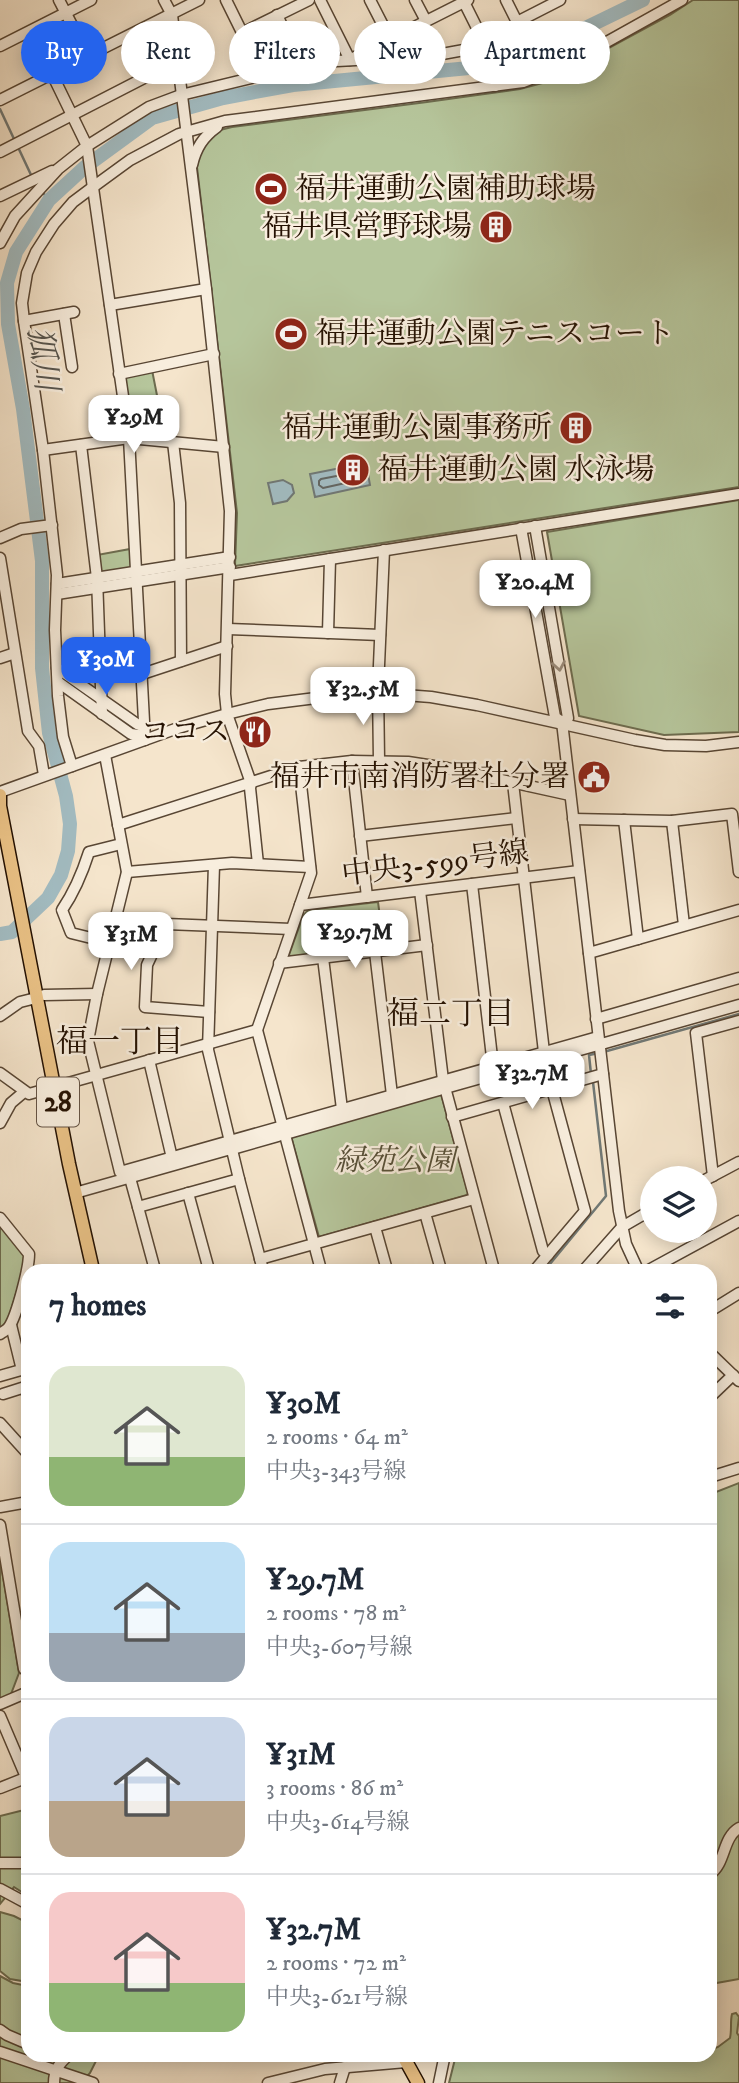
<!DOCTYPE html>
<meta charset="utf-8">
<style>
body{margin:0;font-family:"IM FELL DW Pica","Noto Serif JP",serif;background:#f6f6f7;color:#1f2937;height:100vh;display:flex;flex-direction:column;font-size:26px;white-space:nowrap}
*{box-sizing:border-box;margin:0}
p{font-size:23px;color:#747a83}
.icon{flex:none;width:38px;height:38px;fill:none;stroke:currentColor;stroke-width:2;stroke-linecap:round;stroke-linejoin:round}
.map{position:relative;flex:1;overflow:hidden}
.panel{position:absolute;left:21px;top:1264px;width:696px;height:798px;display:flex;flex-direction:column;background:#fff;border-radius:21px;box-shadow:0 4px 18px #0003}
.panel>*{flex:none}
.guide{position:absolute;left:21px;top:21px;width:698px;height:63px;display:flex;gap:14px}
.fabs{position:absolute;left:640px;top:1166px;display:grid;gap:14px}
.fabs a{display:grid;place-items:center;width:77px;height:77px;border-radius:50%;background:#fff;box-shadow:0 4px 18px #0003;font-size:35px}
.price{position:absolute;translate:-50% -60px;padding:0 16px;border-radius:14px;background:#fff;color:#222;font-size:23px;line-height:46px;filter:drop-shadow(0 2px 4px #0008)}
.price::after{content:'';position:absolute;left:50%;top:42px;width:21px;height:16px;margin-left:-10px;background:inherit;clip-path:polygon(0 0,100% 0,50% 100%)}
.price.on{background:#2563eb;color:#fff}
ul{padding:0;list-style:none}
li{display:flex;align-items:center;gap:21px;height:175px;padding:0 28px}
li+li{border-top:2px solid #e0e1e3}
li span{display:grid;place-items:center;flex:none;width:196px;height:140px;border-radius:21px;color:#555}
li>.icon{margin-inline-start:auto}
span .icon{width:84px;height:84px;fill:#fffc;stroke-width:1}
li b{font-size:30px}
h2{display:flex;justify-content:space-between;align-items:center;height:84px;padding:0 28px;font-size:30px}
.pill{padding:0 24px;border-radius:32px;background:#fff;box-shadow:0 4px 18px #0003;font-size:24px;line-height:63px}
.pill.on{background:#2563eb;color:#fff}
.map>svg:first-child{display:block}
.green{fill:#b6c69c;stroke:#6d6c4f;stroke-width:2}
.water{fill:#a2bcc2;stroke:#707875;stroke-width:2}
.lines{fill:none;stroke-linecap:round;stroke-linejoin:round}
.shore{stroke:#636662;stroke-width:2}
.stream{stroke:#707875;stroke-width:2.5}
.river{stroke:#a2bcc2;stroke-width:14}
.minor-casing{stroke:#584634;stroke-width:13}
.major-casing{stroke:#241102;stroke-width:15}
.minor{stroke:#f8eede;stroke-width:10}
.major{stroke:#eac286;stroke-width:12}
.oneway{stroke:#998b7b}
.labels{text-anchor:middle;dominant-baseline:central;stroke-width:5;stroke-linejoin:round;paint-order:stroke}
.shield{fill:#f8eede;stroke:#645344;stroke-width:2}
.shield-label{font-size:28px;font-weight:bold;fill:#241102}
.poi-label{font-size:30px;fill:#241102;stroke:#f8eede;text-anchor:end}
.street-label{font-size:30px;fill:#241102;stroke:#f8eede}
.park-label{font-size:30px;font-style:italic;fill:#575038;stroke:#f8eede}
.water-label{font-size:32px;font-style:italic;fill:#56554f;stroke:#f8eede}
.neighbourhood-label{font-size:32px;fill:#241102;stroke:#f8eede}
</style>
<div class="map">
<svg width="739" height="2083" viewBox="0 0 739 2083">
<rect width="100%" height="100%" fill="#f5e5cc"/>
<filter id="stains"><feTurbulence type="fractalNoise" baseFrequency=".00286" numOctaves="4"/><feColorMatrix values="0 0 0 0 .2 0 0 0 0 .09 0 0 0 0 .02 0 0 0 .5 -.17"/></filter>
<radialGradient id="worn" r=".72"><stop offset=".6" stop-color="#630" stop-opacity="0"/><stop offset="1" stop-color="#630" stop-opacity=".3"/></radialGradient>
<g class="green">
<polygon points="693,0 739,0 739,487 235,566 237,513 197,167 201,149 220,130 232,127 427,102 520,89 546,82 670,15"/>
<polygon points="152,370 165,436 137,434 132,431 125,378 128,375"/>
<polygon points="739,500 739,732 664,735 579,716 547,532"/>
<polygon points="130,549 131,566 128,570 103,574 99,571 97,555"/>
<polygon points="378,902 384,947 292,958 289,955 303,916 308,910"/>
<polygon points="441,1094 468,1193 467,1195 319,1237 291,1136"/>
<path d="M0,1225C8,1237 23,1247 26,1261L8,1320L0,1330Z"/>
<polygon points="739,1483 739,1979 711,1984 710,1766 714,1757 715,1713 710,1711 711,1494"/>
<polygon points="0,1559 19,1673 11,1694 0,1700"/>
<polygon points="28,1809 28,1896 14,1887 0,1904 0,1816"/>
<polygon points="0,1912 14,1916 28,1923 28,1982 10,1979 0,1971"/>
<polygon points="0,1976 13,1983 28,1986 28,2054 99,2055 90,2073 81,2083 0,2083"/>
<path d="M736,2013L739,2017L737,2033L739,2036V2083H449L456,2055L710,2054L711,2050L718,2047L730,2038C732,2029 730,2022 732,2014Z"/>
</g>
<g class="water">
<polygon points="366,463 370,485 315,497 310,474"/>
<polygon points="283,480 292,485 294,493 287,501 273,504 268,483"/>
</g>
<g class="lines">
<polygon class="shore" points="357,472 361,475 359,480 323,488 319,485 319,481 321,479"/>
<g class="stream">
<polyline points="0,109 14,139"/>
<polyline points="17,145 32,177"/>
<polyline points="44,194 49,200"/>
<polyline points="607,1051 739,1014"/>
<polyline points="591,1074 589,1055 594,1054"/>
<polyline points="545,1270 606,1196 593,1082"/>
</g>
<polyline class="river" points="0,934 12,932 48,898 61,875 68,851 70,824 66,796 49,733 42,668 42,561 23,409 8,324 7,283 16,252 49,200 85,167 152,118 223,98 293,85 469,68 544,48 643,0"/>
<defs>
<g id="minor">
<polyline points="59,0 88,56"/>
<polyline points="164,0 172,15 206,289 230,511 225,694 227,714 251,783 250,788 258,864"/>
<polyline points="226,0 263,75"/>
<polyline points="320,0 350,60"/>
<polyline points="370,0 390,39"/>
<polyline points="415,0 426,21"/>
<polyline points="463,0 486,46 495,86"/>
<polyline points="277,15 301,66"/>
<polyline points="517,22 560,0"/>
<polyline points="242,33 309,0"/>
<polyline points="0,46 91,0"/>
<polyline points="355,57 468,0"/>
<polyline points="52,74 87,146 129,438 145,740"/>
<polyline points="0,100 199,0"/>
<polyline points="0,152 177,61"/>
<path d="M192,165C196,148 203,137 217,127"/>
<polyline points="0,196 52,171"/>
<polyline points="0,243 15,216 58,169 87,146 149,107 181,95 318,62 431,56 486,46 524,36 506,0"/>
<polyline points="110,305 206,289"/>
<polyline points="64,314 72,367"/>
<polyline points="24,321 74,312"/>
<polyline points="119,374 214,354"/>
<polyline points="173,442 180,503 181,661"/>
<polyline points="81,445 97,578 102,714"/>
<polyline points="43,450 129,438 224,447"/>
<polyline points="535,526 568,718 562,722"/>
<polyline points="521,528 555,717 562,722"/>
<polyline points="0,538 21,529 52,525"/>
<polyline points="0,558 28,731 39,746 44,775"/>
<polyline points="230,575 739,494"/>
<polyline points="57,584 230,557"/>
<polyline points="57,594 230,567"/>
<polyline points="228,629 380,635"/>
<polyline points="328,633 330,559"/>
<polyline points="0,658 15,653"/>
<polyline points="57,668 137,724 145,727"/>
<polyline points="142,674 227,646"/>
<polyline points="58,682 131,734 145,736"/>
<polyline points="562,722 619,1211 626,1244 638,1270"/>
<polyline points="105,755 127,872 97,994 88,1041 120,1172 598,1037"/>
<polyline points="379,760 378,688 384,550"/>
<polyline points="352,761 367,897"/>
<polyline points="72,766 63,737 58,696 55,630 57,575 43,450 24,321 22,303 27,273 36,252 54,224 73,202 93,187 130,160 179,134 225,121 523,82 562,67 682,0"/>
<polyline points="299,767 311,873 300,905"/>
<polyline points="513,783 544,1052"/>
<polyline points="0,792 178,728 227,714 268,704 332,696 378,693 431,697 477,705 635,740 665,745 706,746 739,742"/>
<polyline points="573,819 672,821 732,814 739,872"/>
<polyline points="624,820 638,939"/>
<polyline points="672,821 684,925"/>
<polyline points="118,825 299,767 352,761 408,762 447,768 570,795"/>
<polyline points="360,836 516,818"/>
<path d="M121,844L89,852C82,874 75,891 62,910L71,933L152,953"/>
<polyline points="214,865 208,1050 239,1179 263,1270"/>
<polyline points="127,872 232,863 310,867"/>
<polyline points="472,884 493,1066"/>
<polyline points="420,891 443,1080 494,1270"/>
<polyline points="375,952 392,1095"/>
<polyline points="589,953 739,910"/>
<polyline points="323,958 342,1109"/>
<polyline points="279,963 427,945"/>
<polyline points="44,995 97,994"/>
<polyline points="209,1012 145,1007 147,965 166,924 291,929"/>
<polyline points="0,1016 20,1002 32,999"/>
<polyline points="596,1019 739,978"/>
<polyline points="605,1043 739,1005"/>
<polyline points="149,1060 172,1158"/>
<polyline points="0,1073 29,1094 257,1030"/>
<polyline points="449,1087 594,1046"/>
<polyline points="503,1103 543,1251 548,1255"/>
<polyline points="452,1117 603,1074"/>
<polyline points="0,1123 11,1103 24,1092"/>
<polyline points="289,1133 439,1090"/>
<polyline points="236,1148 278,1136"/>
<polyline points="713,1176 696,1033 739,1021"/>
<polyline points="130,1178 138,1207"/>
<polyline points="705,1180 739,1162"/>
<polyline points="82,1191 227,1150"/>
<polyline points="188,1193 209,1270"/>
<polyline points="425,1213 441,1270"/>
<path d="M0,1218L29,1254C29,1268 17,1315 9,1327C6,1331 4,1331 0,1334"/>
<polyline points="375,1227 387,1270"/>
<polyline points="260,1259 474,1199"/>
<polyline points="155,1270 138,1207 239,1179"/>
<polyline points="321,1270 257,1030 300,905 579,871"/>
<polyline points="535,1270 585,1211 552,1089"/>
<polyline points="584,1270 622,1227 653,1209"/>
<polyline points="649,1270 739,1221"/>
<polyline points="710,1311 739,1293"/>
<polyline points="11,1325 22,1370"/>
<polyline points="710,1353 739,1381"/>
<polyline points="0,1376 28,1368"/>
<polyline points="3,1394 25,1387 28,1397"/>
<polyline points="710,1397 733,1375"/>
<polyline points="0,1423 28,1454"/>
<polyline points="710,1477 739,1468"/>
<polyline points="0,1507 28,1502"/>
<polyline points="0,1525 24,1669 28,1668"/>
<polyline points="0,1704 28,1692"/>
<polyline points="0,1716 26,1777"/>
<polyline points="0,1788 28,1777"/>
<polyline points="0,1863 28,1863"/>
<path d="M710,1874C726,1863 722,1838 739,1828"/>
<polyline points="0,1889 28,1904"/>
<polyline points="0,2030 7,2035 28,2044"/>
<polyline points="0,2052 93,2083"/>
<path d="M54,2083C54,2070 60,2062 70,2054"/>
<polyline points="268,2083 325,2069 406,2062"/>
<polyline points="340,2083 345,2067"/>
<polyline points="439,2083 445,2054"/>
</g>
<g id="major">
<polyline points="0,795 0,806 69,1164 93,1270"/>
<polyline points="402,2054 418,2083"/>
</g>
</defs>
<use href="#minor" class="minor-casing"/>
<use href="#major" class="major-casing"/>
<use href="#minor" class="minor"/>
<use href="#major" class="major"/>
</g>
<defs><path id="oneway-chevron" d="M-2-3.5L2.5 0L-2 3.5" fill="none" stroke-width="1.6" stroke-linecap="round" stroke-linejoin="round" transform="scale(1.75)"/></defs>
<use class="oneway" href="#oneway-chevron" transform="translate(559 666) rotate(80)"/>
<defs>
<symbol id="stadium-disc" viewBox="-11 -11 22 22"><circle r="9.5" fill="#8f2418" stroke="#f8eede"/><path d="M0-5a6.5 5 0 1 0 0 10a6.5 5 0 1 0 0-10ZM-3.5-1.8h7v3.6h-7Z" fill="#fff"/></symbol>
<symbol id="building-disc" viewBox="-11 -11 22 22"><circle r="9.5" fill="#8f2418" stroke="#f8eede"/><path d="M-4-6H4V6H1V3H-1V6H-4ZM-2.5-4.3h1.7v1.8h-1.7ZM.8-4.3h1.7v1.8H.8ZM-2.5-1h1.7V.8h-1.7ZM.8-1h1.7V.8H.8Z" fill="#fff"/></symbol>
<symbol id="restaurant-disc" viewBox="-11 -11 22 22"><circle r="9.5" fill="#8f2418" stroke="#f8eede"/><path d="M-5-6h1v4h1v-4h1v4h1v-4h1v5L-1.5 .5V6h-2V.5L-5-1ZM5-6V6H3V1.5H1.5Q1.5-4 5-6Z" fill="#fff"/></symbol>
<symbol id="civic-disc" viewBox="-11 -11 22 22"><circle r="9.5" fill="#8f2418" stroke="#f8eede"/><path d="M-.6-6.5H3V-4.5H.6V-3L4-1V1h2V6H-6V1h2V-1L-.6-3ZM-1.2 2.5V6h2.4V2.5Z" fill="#fff"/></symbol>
</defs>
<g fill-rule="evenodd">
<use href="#stadium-disc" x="252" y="170" width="38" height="38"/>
<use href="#building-disc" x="477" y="208" width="38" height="38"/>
<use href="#stadium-disc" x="272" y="315" width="38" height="38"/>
<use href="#building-disc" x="557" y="409" width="38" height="38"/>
<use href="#building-disc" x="334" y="451" width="38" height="38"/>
<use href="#restaurant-disc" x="236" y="713" width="38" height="38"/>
<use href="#civic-disc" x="575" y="758" width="38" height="38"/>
</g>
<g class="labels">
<rect class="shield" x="37" y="1077.5" width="42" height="49" rx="5"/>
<g class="shield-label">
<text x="58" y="1102">28</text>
</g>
<g class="poi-label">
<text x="296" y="189" text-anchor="start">福井運動公園補助球場</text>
<text x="472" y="227">福井県営野球場</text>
<text x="316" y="334" text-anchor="start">福井運動公園テニスコート</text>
<text x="552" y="428">福井運動公園事務所</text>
<text x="378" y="470" text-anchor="start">福井運動公園 水泳場</text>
<text x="230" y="732">ココス</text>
<text x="570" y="777">福井市南消防署社分署</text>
</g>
<g class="street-label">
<text transform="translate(435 864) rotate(-7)">中央3-599号線</text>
</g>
<g class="park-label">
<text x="395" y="1161">緑苑公園</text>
</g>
<g class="water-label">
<text transform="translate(42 359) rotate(82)">狐川</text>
</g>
<g class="neighbourhood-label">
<text x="451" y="1015">福二丁目</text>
<text x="120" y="1043">福一丁目</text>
</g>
</g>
<rect width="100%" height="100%" filter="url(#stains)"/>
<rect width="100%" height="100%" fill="url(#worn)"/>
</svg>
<div class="fabs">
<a><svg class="icon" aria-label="layers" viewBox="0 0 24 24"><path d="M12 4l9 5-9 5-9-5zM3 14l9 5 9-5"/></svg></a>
</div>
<b class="price" style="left:134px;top:455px">¥29M</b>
<b class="price" style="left:535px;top:620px">¥20.4M</b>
<b class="price on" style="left:106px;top:697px">¥30M</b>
<b class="price" style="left:363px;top:727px">¥32.5M</b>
<b class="price" style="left:355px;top:970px">¥29.7M</b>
<b class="price" style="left:131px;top:972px">¥31M</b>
<b class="price" style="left:532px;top:1111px">¥32.7M</b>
<div class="guide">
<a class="pill on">Buy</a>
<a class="pill">Rent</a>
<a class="pill">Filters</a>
<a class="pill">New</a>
<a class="pill">Apartment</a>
</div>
<section class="panel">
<h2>7 homes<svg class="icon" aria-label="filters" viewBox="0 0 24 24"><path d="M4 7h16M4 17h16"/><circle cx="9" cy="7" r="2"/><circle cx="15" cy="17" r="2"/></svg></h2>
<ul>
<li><span style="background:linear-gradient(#dfe7d0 65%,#8fb573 0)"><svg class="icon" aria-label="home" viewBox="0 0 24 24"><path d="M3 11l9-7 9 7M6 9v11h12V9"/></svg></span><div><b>¥30M</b><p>2 rooms · 64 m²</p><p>中央3-343号線</p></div></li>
<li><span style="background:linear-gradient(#bfe0f5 65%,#9aa5b1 0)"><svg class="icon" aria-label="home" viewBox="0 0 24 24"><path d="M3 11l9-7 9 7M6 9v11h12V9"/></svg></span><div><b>¥29.7M</b><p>2 rooms · 78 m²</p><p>中央3-607号線</p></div></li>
<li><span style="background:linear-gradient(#c9d6e8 60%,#b9a48a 0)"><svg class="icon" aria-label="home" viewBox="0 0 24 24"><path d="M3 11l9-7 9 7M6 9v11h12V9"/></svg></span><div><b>¥31M</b><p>3 rooms · 86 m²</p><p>中央3-614号線</p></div></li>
<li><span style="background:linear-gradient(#f6c9c9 65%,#8fb573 0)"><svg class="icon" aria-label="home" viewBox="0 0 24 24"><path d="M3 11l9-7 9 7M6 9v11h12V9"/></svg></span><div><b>¥32.7M</b><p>2 rooms · 72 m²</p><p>中央3-621号線</p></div></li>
</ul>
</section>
</div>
